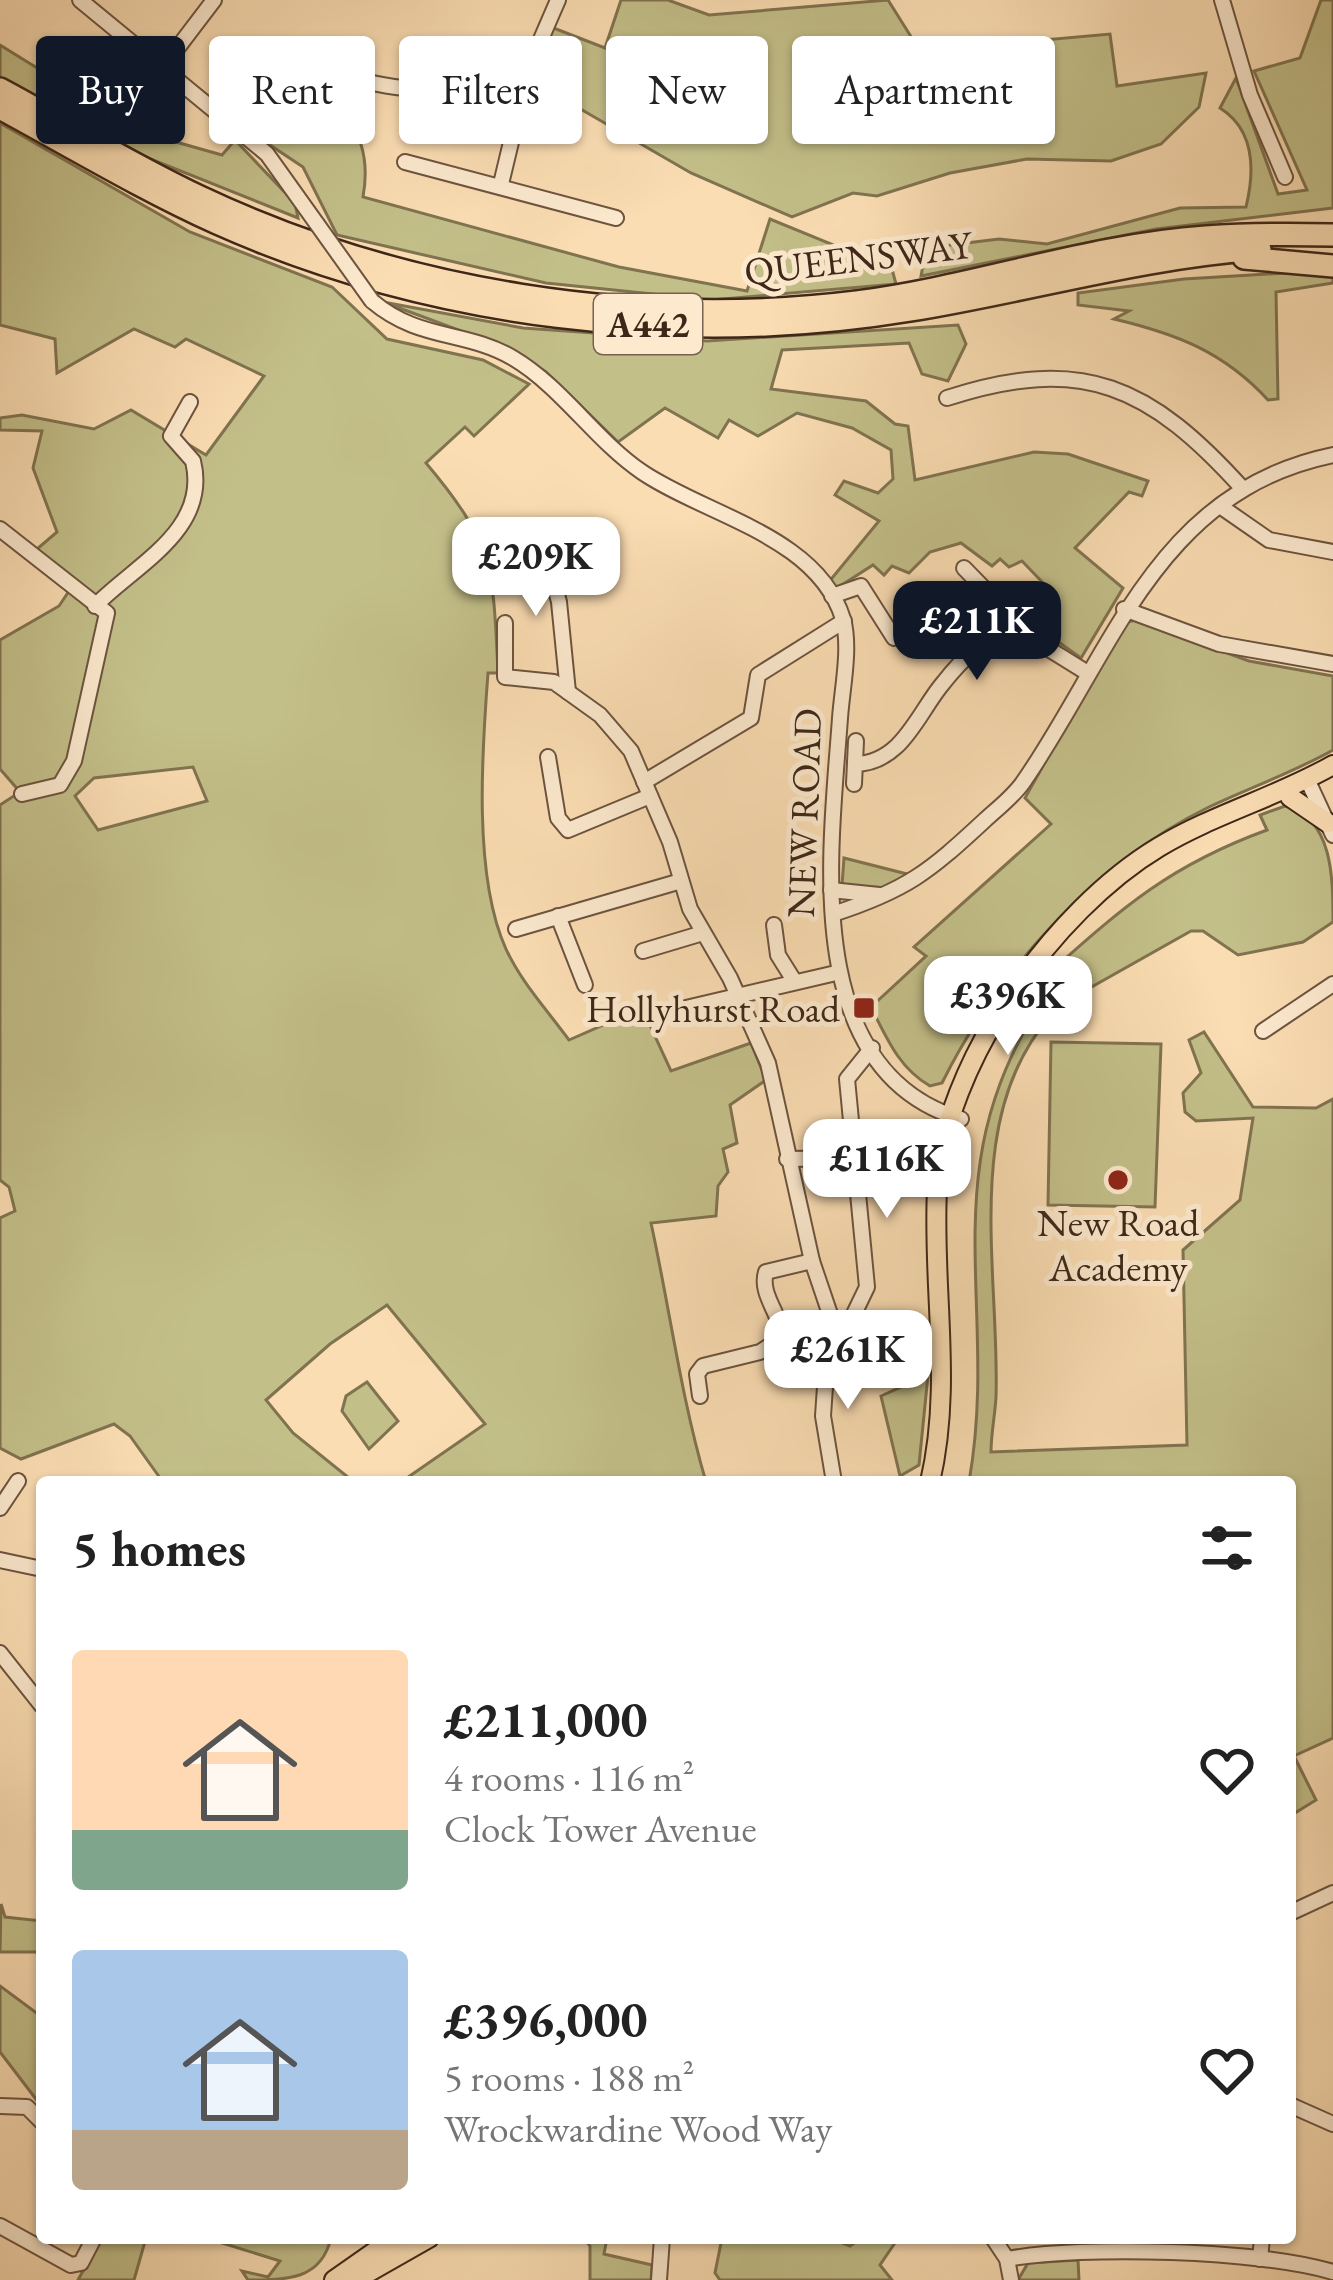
<!DOCTYPE html>
<meta charset="utf-8">
<style>
body{margin:0;font-family:"EB Garamond",serif;background:#f6f6f6;color:#222;height:100vh;display:flex;flex-direction:column;font-size:45px;white-space:nowrap}
*{box-sizing:border-box;margin:0}
p{font-size:39px;color:#767676}
.icon{flex:none;width:66px;height:66px;fill:none;stroke:currentColor;stroke-width:2;stroke-linecap:round;stroke-linejoin:round}
.map{position:relative;flex:1;overflow:hidden}
.sheet{position:absolute;left:36px;top:1476px;width:1260px;height:768px;display:flex;flex-direction:column;background:#fff;border-radius:12px;box-shadow:0 3px 9px #0004}
.sheet>*{flex:none}
.hud{position:absolute;left:36px;top:36px;width:1263px;height:108px;display:flex;gap:24px}
.price{position:absolute;translate:-50% -102px;padding:0 27px;border-radius:24px;background:#fff;color:#222;font-size:39px;line-height:78px;filter:drop-shadow(0 3px 6px #0008)}
.price::after{content:'';position:absolute;left:50%;top:72px;width:36px;height:27px;margin-left:-18px;background:inherit;clip-path:polygon(0 0,100% 0,50% 100%)}
.price.selected{background:#111827;color:#fff}
ul{padding:0;list-style:none}
li{display:flex;align-items:center;gap:36px;height:300px;padding:0 36px}
li span{display:grid;place-items:center;flex:none;width:336px;height:240px;border-radius:12px;color:#555}
li>.icon{margin-inline-start:auto}
span .icon{width:144px;height:144px;fill:#fffc;stroke-width:1}
li b{font-size:51px}
h2{display:flex;justify-content:space-between;align-items:center;height:144px;padding:0 36px;font-size:51px}
.tag{padding:0 42px;border-radius:12px;background:#fff;box-shadow:0 3px 9px #0004;font-size:42px;line-height:108px}
.tag.selected{background:#111827;color:#fff}
.map>svg:first-child{display:block}
.green{fill:#c3bf89;stroke:#807350;stroke-width:3;fill-rule:evenodd}
.lines{fill:none;stroke-linecap:round;stroke-linejoin:round}
.minor-casing{stroke:#6d543f;stroke-width:18}
.major-casing{stroke:#3e2718;stroke-width:22}
.highway-casing{stroke:#3e2718;stroke-width:26}
.minor{stroke:#fce9ce;stroke-width:14}
.major{stroke:#fbddb3;stroke-width:18}
.highway{stroke:#fbddb3;stroke-width:21}
.minor-bridge-casing{stroke:#6d543f;stroke-width:18;stroke-linecap:butt}
.minor-bridge{stroke:#fce9ce;stroke-width:14}
.poi-dot{fill:#8f2418;stroke:#fce9ce;stroke-width:4.5}
.labels{text-anchor:middle;dominant-baseline:central;stroke-width:10;stroke-linejoin:round;paint-order:stroke}
.shield{fill:#fce9ce;stroke:#77614f;stroke-width:3}
.shield-label{font-size:36px;font-weight:bold;fill:#3e2718}
.street-label{font-size:39px;fill:#3e2718;stroke:#fce9ce}
.poi-label{font-size:39px;fill:#3e2718;stroke:#fce9ce;text-anchor:end}
</style>
<div class="map">
<svg width="1333" height="2280" viewBox="0 0 1333 2280">
<rect width="100%" height="100%" fill="#fbddb3"/>
<filter id="stains"><feTurbulence type="fractalNoise" baseFrequency=".00167" numOctaves="4"/><feColorMatrix values="0 0 0 0 .2 0 0 0 0 .09 0 0 0 0 .02 0 0 0 .5 -.17"/></filter>
<radialGradient id="worn" r=".72"><stop offset=".6" stop-color="#630" stop-opacity="0"/><stop offset="1" stop-color="#630" stop-opacity=".3"/></radialGradient>
<g class="green">
<polygon points="621,0 668,0 709,15 888,0 920,51 1110,34 1117,86 1206,73 1199,107 1161,144 1111,161 1027,159 950,173 877,196 853,193 792,217 691,173 539,85 535,76 551,27 605,48"/>
<path d="M1321,0H1333V208L1156,229L921,276L923,265L950,245L999,239L1047,244L1180,208L1246,207C1255,170 1255,130 1220,108L1236,78L1278,194L1307,190L1254,71L1300,58Z"/>
<polygon points="0,45 105,110 169,140 222,155 235,140 295,203 298,218 138,154 0,78"/>
<path d="M272,55C325,95 377,120 363,197L619,267L747,291L770,219L892,269L896,284L711,300L546,283L337,235L303,167L222,113Z"/>
<path d="M0,123L190,232L332,287L387,339L483,360L529,384L474,436L465,427L426,463C495,545 493,569 498,673H488C482,751 473,877 506,949C521,982 548,1011 569,1040L642,1008L671,1071L751,1043L766,1080L730,1105L737,1143L723,1149L728,1172L718,1186L716,1216L651,1223C670,1310 681,1397 706,1482H401L485,1424L387,1305L330,1344L266,1400L293,1433L354,1482H163L130,1436L114,1424L21,1459L0,1448V1218L15,1211L9,1187L0,1180V805L20,792L0,769V640L59,606L75,582L37,549L57,532L33,468L42,431L0,430V418L22,415L94,429L131,410L206,455L264,376L186,339L175,347L134,329L57,373L55,339L0,325ZM193,767L207,801L98,830L75,796L94,778Z"/>
<path d="M1304,272L1333,274V283L1276,292L1278,399L1268,400C1224,352 1177,334 1114,319L1129,311L1078,305V293L1184,279Z"/>
<polygon points="383,302 523,328 707,341 958,325 966,344 948,381 922,374 909,343 782,350 771,389 866,401 895,424 908,426 915,480 1034,452 1068,454 1148,481 1142,496 1129,492 1075,548 1123,588 1081,658 1029,621 1046,586 1022,561 1009,567 1000,559 992,566 961,543 930,552 909,573 892,566 884,575 873,565 834,590 828,583 879,521 835,495 844,481 878,493 893,479 891,450 852,428 797,413 758,436 729,420 718,438 665,408 618,442 546,372 510,349"/>
<path d="M1136,620L1249,661L1333,676V750C1292,773 1249,788 1207,808C1095,863 997,972 942,1083L930,1086C899,1068 887,1039 871,1007L926,956L914,947L1051,824L1025,798L1123,623Z"/>
<path d="M1285,806C1333,818 1333,878 1333,922L1303,942L1238,955L1203,931H1191L1072,998L1055,986L1049,973C1124,906 1171,865 1267,830L1260,815Z"/>
<polygon points="844,858 907,874 887,888 842,885"/>
<path d="M1038,1008L1055,1011C960,1112 1000,1271 996,1397C995,1415 991,1434 991,1452L1187,1445L1183,1250L1240,1200L1253,1118L1196,1121L1185,1112L1183,1093L1201,1073L1189,1040L1204,1032L1253,1107L1316,1108L1333,1099V1738L1294,1756L1316,1800L1290,1816V1482H969C1000,1307 931,1176 1038,1008Z"/>
<polygon points="1051,1042 1161,1044 1155,1207 1048,1205"/>
<polygon points="928,1375 919,1465 900,1476 881,1396"/>
<polygon points="367,1382 398,1421 369,1449 342,1411 346,1396"/>
<polygon points="1,1904 5,1917 42,1921 42,1952 0,1952"/>
<polygon points="0,1986 42,2017 42,2107 0,2052"/>
<polygon points="101,2238 146,2238 134,2280 78,2280"/>
<path d="M206,2238H331C321,2280 287,2280 248,2280L242,2271L268,2277L280,2261Z"/>
<polygon points="584,2238 607,2238 604,2254 652,2265 651,2280 590,2280 590,2246"/>
<polygon points="722,2238 830,2238 850,2246 861,2238 956,2238 897,2240 880,2265 892,2280 720,2280 715,2273"/>
<polygon points="1078,2260 1079,2280 1018,2280 1028,2263"/>
</g>
<g class="lines">
<defs>
<g id="minor">
<polyline points="80,0 267,154 317,224"/>
<polyline points="1222,0 1250,95 1285,177"/>
<path d="M305,55C370,98 446,89 521,94"/>
<polyline points="160,71 214,0"/>
<polyline points="405,162 616,218"/>
<polyline points="501,184 529,67 558,0"/>
<path d="M372,301C419,341 465,330 513,358C562,387 595,440 642,472C705,515 818,536 843,619C851,648 842,689 840,718C831,847 798,1070 961,1119"/>
<path d="M947,398C1083,354 1150,386 1243,489"/>
<polyline points="1220,506 1269,540 1333,552"/>
<polyline points="0,529 107,613 74,761 60,785 22,794"/>
<polyline points="542,538 559,602 568,692"/>
<polyline points="964,568 1002,607 1010,625 1086,672"/>
<polyline points="832,596 861,586 894,638"/>
<path d="M95,606C135,565 210,530 193,461L171,436L190,402"/>
<polyline points="1124,609 1219,644 1333,664"/>
<polyline points="505,623 505,677 554,682 600,715 631,751 670,842 690,909 730,978 768,1063 812,1261 834,1326 844,1337"/>
<polyline points="548,757 558,818 568,830 650,796"/>
<path d="M855,764C903,763 918,712 944,682C962,659 984,639 1010,625"/>
<polyline points="1307,779 1333,835"/>
<polyline points="644,782 751,718 758,675 844,621"/>
<polyline points="854,784 856,741"/>
<polyline points="831,890 879,895"/>
<path d="M833,914C907,890 929,872 985,820C998,808 1014,796 1024,781C1113,652 1157,491 1333,455"/>
<polyline points="558,916 585,985"/>
<polyline points="774,925 778,955 793,979"/>
<polyline points="516,929 681,881"/>
<polyline points="643,951 703,933"/>
<polyline points="686,1008 836,973"/>
<polyline points="1263,1031 1333,984"/>
<polyline points="787,1159 854,1158"/>
<path d="M700,1396L697,1374L703,1366L760,1352L783,1337C781,1315 759,1294 766,1272L812,1261"/>
<polyline points="834,1482 823,1416 826,1372 867,1287 847,1079 872,1048"/>
<polyline points="0,1508 18,1481"/>
<polyline points="0,1560 42,1569"/>
<polyline points="0,1653 42,1706"/>
<polyline points="1290,1913 1333,1893"/>
<polyline points="1290,2105 1333,2124"/>
<polyline points="0,2106 27,2107 42,2122"/>
<polyline points="0,2226 71,2265 81,2263 94,2238"/>
<polyline points="993,2238 1007,2259 1011,2280"/>
<path d="M1007,2259C1083,2245 1260,2250 1333,2272"/>
<polyline points="1260,2259 1262,2238"/>
<polyline points="659,2280 662,2238"/>
</g>
<g id="major">
<polyline points="1290,797 1328,823"/>
<path d="M930,1482C953,1385 932,1288 937,1190C942,1065 1054,910 1159,847C1214,814 1277,797 1333,765"/>
<polyline points="334,2280 394,2238"/>
<polyline points="355,2280 429,2238"/>
</g>
<g id="highway">
<path d="M0,89C67,125 132,165 200,197C401,292 637,329 857,302C974,287 1088,245 1206,237C1248,234 1291,234 1333,235"/>
<path d="M0,108C72,147 142,189 217,223C430,318 681,348 911,310C1028,291 1142,257 1260,249"/>
<polyline points="1244,258 1333,266"/>
</g>
</defs>
<use href="#minor" class="minor-casing"/>
<use href="#major" class="major-casing"/>
<use href="#highway" class="highway-casing"/>
<use href="#minor" class="minor"/>
<use href="#major" class="major"/>
<use href="#highway" class="highway"/>
<defs>
<polyline id="minor-bridge" points="317,224 372,301"/>
</defs>
<use href="#minor-bridge" class="minor-bridge-casing"/>
<use href="#minor-bridge" class="minor-bridge"/>
</g>
<g class="poi-dot">
<rect x="852" y="996" width="24" height="24" rx="6"/>
<circle cx="1118" cy="1180" r="12"/>
</g>
<g class="labels">
<rect class="shield" x="594" y="294" width="108" height="60" rx="9"/>
<g class="shield-label">
<text x="648" y="324">A442</text>
</g>
<g class="street-label">
<text transform="translate(858 258) rotate(-7)">QUEENSWAY</text>
<text transform="translate(804 813) rotate(-88)">NEW ROAD</text>
</g>
<g class="poi-label">
<text x="840" y="1008">Hollyhurst Road</text>
<text x="1118" y="1222" text-anchor="middle">New Road<tspan x="1118" dy="45">Academy</tspan></text>
</g>
</g>
<rect width="100%" height="100%" filter="url(#stains)"/>
<rect width="100%" height="100%" fill="url(#worn)"/>
</svg>
<b class="price" style="left:536px;top:619px">£209K</b>
<b class="price selected" style="left:977px;top:683px">£211K</b>
<b class="price" style="left:1008px;top:1058px">£396K</b>
<b class="price" style="left:887px;top:1221px">£116K</b>
<b class="price" style="left:848px;top:1412px">£261K</b>
<div class="hud">
<a class="tag selected">Buy</a>
<a class="tag">Rent</a>
<a class="tag">Filters</a>
<a class="tag">New</a>
<a class="tag">Apartment</a>
</div>
<section class="sheet">
<h2>5 homes<svg class="icon" aria-label="filters" viewBox="0 0 24 24"><path d="M4 7h16M4 17h16"/><circle cx="9" cy="7" r="2"/><circle cx="15" cy="17" r="2"/></svg></h2>
<ul>
<li><span style="background:linear-gradient(#ffd9b3 75%,#7fa58c 0)"><svg class="icon" aria-label="home" viewBox="0 0 24 24"><path d="M3 11l9-7 9 7M6 9v11h12V9"/></svg></span><div><b>£211,000</b><p>4 rooms · 116 m²</p><p>Clock Tower Avenue</p></div><svg class="icon" aria-label="heart" viewBox="0 0 24 24"><path d="M12 20l-8-8c-3-5 5-10 8-4 3-6 11-1 8 4z"/></svg></li>
<li><span style="background:linear-gradient(#a9c7e8 75%,#b9a48a 0)"><svg class="icon" aria-label="home" viewBox="0 0 24 24"><path d="M3 11l9-7 9 7M6 9v11h12V9"/></svg></span><div><b>£396,000</b><p>5 rooms · 188 m²</p><p>Wrockwardine Wood Way</p></div><svg class="icon" aria-label="heart" viewBox="0 0 24 24"><path d="M12 20l-8-8c-3-5 5-10 8-4 3-6 11-1 8 4z"/></svg></li>
</ul>
</section>
</div>
